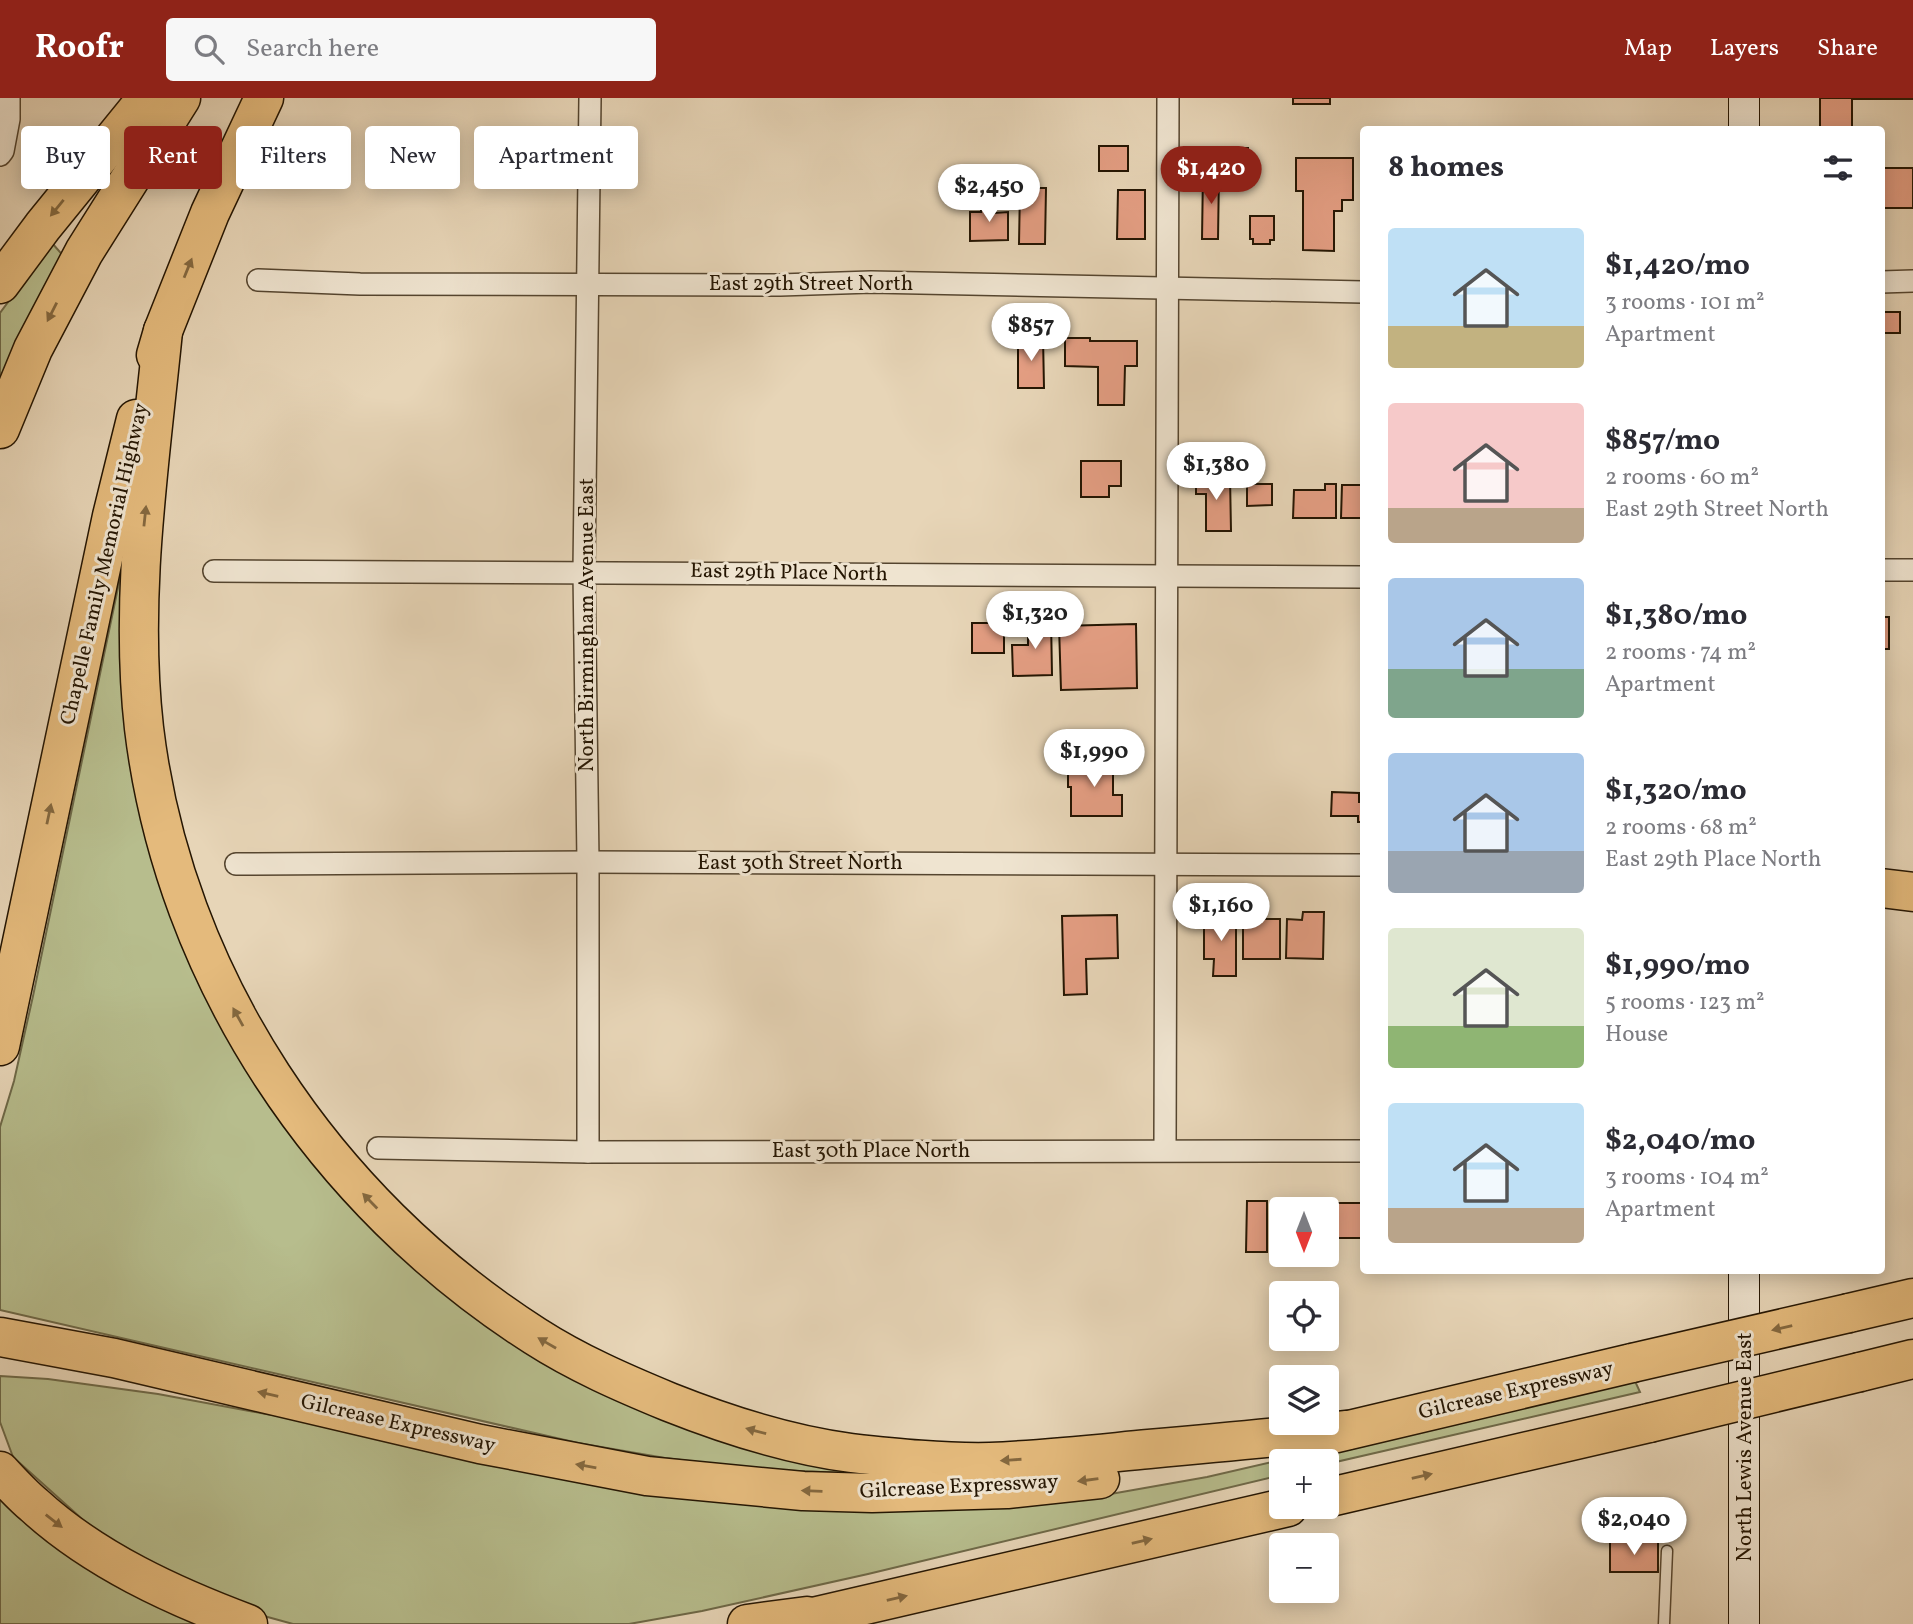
<!DOCTYPE html>
<meta charset="utf-8">
<style>
body{margin:0;font-family:Vollkorn,serif;background:#f7f7f7;color:#2b2b33;height:100vh;display:flex;flex-direction:column;font-size:26px;white-space:nowrap}
*{box-sizing:border-box;margin:0}
p{font-size:23px;color:#7c7c81}
.icon{flex:none;width:38px;height:38px;fill:none;stroke:currentColor;stroke-width:2;stroke-linecap:round;stroke-linejoin:round}
.map{position:relative;flex:1;overflow:hidden}
.side{position:absolute;left:1360px;top:28px;width:525px;height:1148px;display:flex;flex-direction:column;background:#fff;border-radius:7px;box-shadow:0 4px 18px #0003}
.side>*{flex:none}
.top-card{position:absolute;left:21px;top:28px;width:665px;height:63px;display:flex;gap:14px}
.needle{width:46px;rotate:180deg}
.controls{position:absolute;left:1269px;top:1099px;display:grid;gap:14px}
.controls a{display:grid;place-items:center;width:70px;height:70px;border-radius:7px;background:#fff;box-shadow:0 4px 18px #0003;font-size:35px}
.price{position:absolute;translate:-50% -60px;padding:0 16px;border-radius:24px;background:#fff;color:#222;font-size:23px;line-height:46px;filter:drop-shadow(0 2px 4px #0008)}
.price::after{content:'';position:absolute;left:50%;top:42px;width:21px;height:16px;margin-left:-10px;background:inherit;clip-path:polygon(0 0,100% 0,50% 100%)}
.price.current{background:#8f2418;color:#fff}
ul{padding:0;list-style:none}
li{display:flex;align-items:center;gap:21px;height:175px;padding:0 28px}
li span{display:grid;place-items:center;flex:none;width:196px;height:140px;border-radius:7px;color:#555}
li>.icon{margin-inline-start:auto}
span .icon{width:84px;height:84px;fill:#fffc;stroke-width:1}
li b{font-size:30px}
h2{display:flex;justify-content:space-between;align-items:center;height:84px;padding:0 28px;font-size:30px}
.pill{padding:0 24px;border-radius:7px;background:#fff;box-shadow:0 4px 18px #0003;font-size:24px;line-height:63px}
.pill.current{background:#8f2418;color:#fff}
header{display:flex;align-items:center;gap:42px;box-sizing:border-box;height:98px;padding:0 35px;background:#8f2418;color:#fff}
header strong{font-size:33px}
nav{display:flex;gap:38px;margin-inline-start:auto;font-size:24px}
.search{width:490px;height:63px;background:#f7f7f7;display:flex;align-items:center;gap:18px;box-sizing:border-box;padding:0 24px;border-radius:7px;color:#7c7c81;font-size:26px}
.map>svg:first-child{display:block}
.green{fill:#b7bd8d;stroke:#6e6948;stroke-width:2}
.building{fill:#e49e83;stroke:#241502;stroke-width:2}
.lines{fill:none;stroke-linecap:round;stroke-linejoin:round}
.service-casing{stroke:#55452f;stroke-width:13}
.minor-casing{stroke:#55452f;stroke-width:24}
.secondary-casing{stroke:#241502;stroke-width:32}
.motorway-casing{stroke:#241502;stroke-width:41}
.service{stroke:#efe4d0;stroke-width:10}
.minor{stroke:#efe4d0;stroke-width:21}
.secondary{stroke:#efe4d0;stroke-width:30}
.motorway{stroke:#e4ba7c;stroke-width:38}
.motorway-bridge-casing{stroke:#241502;stroke-width:41;stroke-linecap:butt}
.motorway-bridge{stroke:#e4ba7c;stroke-width:38}
.oneway{fill:#84683f}
.labels{text-anchor:middle;dominant-baseline:central;stroke-width:6;stroke-linejoin:round;paint-order:stroke}
.street-label{font-size:21px;fill:#241502;stroke:#efe4d0}
</style>
<header>
<strong>Roofr</strong>
<div class="search"><svg class="icon" aria-label="search" viewBox="0 0 24 24"><circle cx="10" cy="10" r="6"/><path d="M15 15l6 6"/></svg>Search here</div>
<nav><a>Map</a><a>Layers</a><a>Share</a></nav>
</header>
<div class="map">
<svg width="1913" height="1526" viewBox="0 0 1913 1526">
<rect width="100%" height="100%" fill="#e7d5b7"/>
<filter id="stains"><feTurbulence type="fractalNoise" baseFrequency=".00286" numOctaves="4"/><feColorMatrix values="0 0 0 0 .2 0 0 0 0 .09 0 0 0 0 .02 0 0 0 .5 -.17"/></filter>
<radialGradient id="worn" r=".72"><stop offset=".6" stop-color="#630" stop-opacity="0"/><stop offset="1" stop-color="#630" stop-opacity=".3"/></radialGradient>
<g class="green">
<polygon points="52,145 66,161 0,291 0,215"/>
<polygon points="120,480 128,480 129,579 228,926 485,1216 844,1364 844,1375 753,1371 665,1360 578,1345 0,1212 0,1029 14,983 33,898"/>
<polygon points="0,1278 48,1281 158,1296 266,1316 338,1326 474,1358 1105,1397 1207,1379 1634,1281 1640,1294 1327,1366 1326,1363 1281,1363 1281,1377 868,1476 702,1513 629,1526 293,1526 264,1518 177,1483 101,1438 13,1359 0,1324"/>
<polygon points="0,1401 205,1526 0,1526"/>
</g>
<g class="building">
<rect x="1293" y="0" width="37" height="6"/>
<polygon points="1820,0 1913,0 1913,1 1852,1 1852,32 1820,32"/>
<rect x="1099" y="48" width="29" height="25"/>
<rect x="1235" y="50" width="13" height="10"/>
<polygon points="1296,60 1353,60 1353,102 1342,102 1342,113 1334,113 1334,153 1303,152 1303,93 1296,93"/>
<rect x="1881" y="70" width="32" height="40"/>
<polygon points="1203,74 1219,74 1218,141 1202,141"/>
<polygon points="1020,90 1046,90 1045,146 1019,146"/>
<polygon points="1118,92 1145,92 1145,141 1117,141"/>
<polygon points="981,105 995,105 995,115 1008,114 1008,142 970,143 970,114 981,114"/>
<polygon points="1250,118 1274,118 1274,142 1270,142 1270,146 1253,146 1253,141 1250,141"/>
<rect x="1881" y="214" width="19" height="21"/>
<polygon points="1043,239 1044,290 1018,290 1018,240"/>
<polygon points="1065,240 1090,240 1090,243 1137,243 1137,268 1125,268 1124,307 1098,307 1098,269 1065,268"/>
<polygon points="1081,363 1121,363 1121,388 1109,388 1109,399 1081,399"/>
<polygon points="1196,379 1230,379 1231,433 1206,433 1206,396 1196,396"/>
<polygon points="1247,386 1272,386 1272,407 1247,408"/>
<polygon points="1325,386 1336,386 1336,420 1293,420 1294,392 1325,392"/>
<polygon points="1342,387 1363,387 1363,420 1341,420"/>
<rect x="1881" y="519" width="8" height="32"/>
<polygon points="1051,521 1052,577 1013,578 1012,547 1028,547 1028,522"/>
<rect x="972" y="525" width="32" height="30"/>
<polygon points="1136,526 1137,590 1061,592 1059,528"/>
<polygon points="1078,660 1113,661 1113,697 1122,697 1122,718 1071,718 1071,689 1068,689 1068,673 1078,673"/>
<polygon points="1332,694 1359,695 1359,704 1363,704 1363,724 1358,724 1358,718 1331,718"/>
<polygon points="1221,812 1236,812 1236,878 1213,878 1214,861 1204,861 1204,818 1221,818"/>
<polygon points="1243,814 1262,814 1262,821 1280,821 1280,861 1243,861"/>
<polygon points="1303,814 1324,814 1323,861 1286,860 1287,821 1302,822"/>
<polygon points="1117,817 1118,860 1086,861 1087,896 1064,897 1062,818"/>
<polygon points="1247,1103 1267,1103 1267,1154 1246,1154"/>
<polygon points="1334,1105 1363,1105 1363,1140 1335,1140"/>
<rect x="1610" y="1444" width="48" height="30"/>
</g>
<g class="lines">
<defs>
<polyline id="service" points="1664,1526 1667,1453"/>
<g id="minor">
<polyline points="0,57 3,53 9,21 9,0"/>
<polyline points="258,182 360,186 780,187 871,184 1363,194"/>
<polyline points="1881,184 1913,183"/>
<polyline points="1881,472 1913,472"/>
<polyline points="214,473 1363,479"/>
<polyline points="236,766 588,764 1363,767"/>
<polyline points="378,1050 588,1054 1363,1053"/>
<polyline points="1165,1052 1168,0"/>
<polyline points="588,1054 588,764 584,473 590,0"/>
</g>
<g id="secondary">
<polyline points="1744,0 1744,32"/>
<polyline points="1744,1172 1744,1526"/>
</g>
<g id="motorway">
<polyline points="0,186 43,128 147,0"/>
<path d="M163,233C150,365 129,498 144,630C174,880 325,1104 535,1238C577,1265 623,1285 669,1304C727,1327 789,1347 851,1355C896,1360 944,1365 990,1364C1043,1362 1096,1356 1149,1351C1215,1345 1281,1339 1347,1332"/>
<polyline points="156,257 163,233 210,115 264,0"/>
<polyline points="0,331 33,251 84,154 181,0"/>
<polyline points="1881,790 1913,794"/>
<polyline points="0,948 112,418 136,321"/>
<polyline points="1849,1215 1913,1200"/>
<polyline points="0,1239 114,1260 480,1346 647,1378 803,1393 872,1395 1007,1391 1100,1381"/>
<polyline points="1860,1274 1913,1261"/>
<polyline points="1324,1338 1632,1265"/>
<path d="M0,1373C11,1385 22,1397 34,1407C94,1462 173,1498 248,1526"/>
<polyline points="1326,1400 1649,1325"/>
<polyline points="747,1526 807,1518"/>
<polyline points="783,1526 1288,1409"/>
</g>
</defs>
<use href="#service" class="service-casing"/>
<use href="#minor" class="minor-casing"/>
<use href="#secondary" class="secondary-casing"/>
<use href="#motorway" class="motorway-casing"/>
<use href="#service" class="service"/>
<use href="#minor" class="minor"/>
<use href="#secondary" class="secondary"/>
<use href="#motorway" class="motorway"/>
<defs>
<g id="motorway-bridge">
<polyline points="1632,1265 1849,1215"/>
<polyline points="1649,1325 1860,1274"/>
</g>
</defs>
<use href="#motorway-bridge" class="motorway-bridge-casing"/>
<use href="#motorway-bridge" class="motorway-bridge"/>
</g>
<defs><path id="oneway-solid" d="M-6-.8H1V-3.2L6.5 0L1 3.2V.8H-6Z" transform="scale(1.75)"/></defs>
<g class="oneway">
<use href="#oneway-solid" transform="translate(57 110) rotate(129)"/>
<use href="#oneway-solid" transform="translate(188 170) rotate(-68)"/>
<use href="#oneway-solid" transform="translate(52 214) rotate(117)"/>
<use href="#oneway-solid" transform="translate(145 418) rotate(-84)"/>
<use href="#oneway-solid" transform="translate(49 716) rotate(-78)"/>
<use href="#oneway-solid" transform="translate(238 919) rotate(-119)"/>
<use href="#oneway-solid" transform="translate(370 1103) rotate(-134)"/>
<use href="#oneway-solid" transform="translate(1782 1230) rotate(167)"/>
<use href="#oneway-solid" transform="translate(547 1245) rotate(-150)"/>
<use href="#oneway-solid" transform="translate(268 1296) rotate(-167)"/>
<use href="#oneway-solid" transform="translate(756 1333) rotate(-165)"/>
<use href="#oneway-solid" transform="translate(1011 1362) rotate(176)"/>
<use href="#oneway-solid" transform="translate(586 1368) rotate(-170)"/>
<use href="#oneway-solid" transform="translate(1422 1378) rotate(-13)"/>
<use href="#oneway-solid" transform="translate(1088 1382) rotate(172)"/>
<use href="#oneway-solid" transform="translate(812 1393) rotate(-178)"/>
<use href="#oneway-solid" transform="translate(54 1423) rotate(38)"/>
<use href="#oneway-solid" transform="translate(1142 1443) rotate(-13)"/>
<use href="#oneway-solid" transform="translate(897 1500) rotate(-13)"/>
</g>
<g class="labels">
<g class="street-label">
<text x="811" y="186">East 29th Street North</text>
<text transform="translate(105 466) rotate(-77)">Chapelle Family Memorial Highway</text>
<text transform="translate(789 475) rotate(1)">East 29th Place North</text>
<text transform="translate(587 527) rotate(-90)">North Birmingham Avenue East</text>
<text x="800" y="765">East 30th Street North</text>
<text x="871" y="1053">East 30th Place North</text>
<text transform="translate(1516 1293) rotate(-13)">Gilcrease Expressway</text>
<text transform="translate(398 1326) rotate(13)">Gilcrease Expressway</text>
<text transform="translate(1745 1349) rotate(-90)">North Lewis Avenue East</text>
<text transform="translate(959 1389) rotate(-3)">Gilcrease Expressway</text>
</g>
</g>
<rect width="100%" height="100%" filter="url(#stains)"/>
<rect width="100%" height="100%" fill="url(#worn)"/>
</svg>
<div class="controls">
<a><svg class="needle" viewBox="-14 -14 28 28"><path d="M0-13l5 13h-10z" fill="#e53935"/><path d="M0 13l5-13h-10z" fill="#7c7c81"/></svg></a>
<a><svg class="icon" aria-label="locate" viewBox="0 0 24 24"><circle cx="12" cy="12" r="6"/><path d="M12 2v4M12 18v4M2 12h4M18 12h4"/></svg></a>
<a><svg class="icon" aria-label="layers" viewBox="0 0 24 24"><path d="M12 4l9 5-9 5-9-5zM3 14l9 5 9-5"/></svg></a>
<a>+</a>
<a>−</a>
</div>
<b class="price current" style="left:1211px;top:108px">$1,420</b>
<b class="price" style="left:989px;top:126px">$2,450</b>
<b class="price" style="left:1031px;top:265px">$857</b>
<b class="price" style="left:1216px;top:404px">$1,380</b>
<b class="price" style="left:1035px;top:553px">$1,320</b>
<b class="price" style="left:1094px;top:691px">$1,990</b>
<b class="price" style="left:1221px;top:845px">$1,160</b>
<b class="price" style="left:1634px;top:1459px">$2,040</b>
<div class="top-card">
<a class="pill">Buy</a>
<a class="pill current">Rent</a>
<a class="pill">Filters</a>
<a class="pill">New</a>
<a class="pill">Apartment</a>
</div>
<section class="side">
<h2>8 homes<svg class="icon" aria-label="filters" viewBox="0 0 24 24"><path d="M4 7h16M4 17h16"/><circle cx="9" cy="7" r="2"/><circle cx="15" cy="17" r="2"/></svg></h2>
<ul>
<li><span style="background:linear-gradient(#bfe0f5 70%,#c2b280 0)"><svg class="icon" aria-label="home" viewBox="0 0 24 24"><path d="M3 11l9-7 9 7M6 9v11h12V9"/></svg></span><div><b>$1,420/mo</b><p>3 rooms · 101 m²</p><p>Apartment</p></div></li>
<li><span style="background:linear-gradient(#f6c9c9 75%,#b9a48a 0)"><svg class="icon" aria-label="home" viewBox="0 0 24 24"><path d="M3 11l9-7 9 7M6 9v11h12V9"/></svg></span><div><b>$857/mo</b><p>2 rooms · 60 m²</p><p>East 29th Street North</p></div></li>
<li><span style="background:linear-gradient(#a9c7e8 65%,#7fa58c 0)"><svg class="icon" aria-label="home" viewBox="0 0 24 24"><path d="M3 11l9-7 9 7M6 9v11h12V9"/></svg></span><div><b>$1,380/mo</b><p>2 rooms · 74 m²</p><p>Apartment</p></div></li>
<li><span style="background:linear-gradient(#a9c7e8 70%,#9aa5b1 0)"><svg class="icon" aria-label="home" viewBox="0 0 24 24"><path d="M3 11l9-7 9 7M6 9v11h12V9"/></svg></span><div><b>$1,320/mo</b><p>2 rooms · 68 m²</p><p>East 29th Place North</p></div></li>
<li><span style="background:linear-gradient(#dfe7d0 70%,#8fb573 0)"><svg class="icon" aria-label="home" viewBox="0 0 24 24"><path d="M3 11l9-7 9 7M6 9v11h12V9"/></svg></span><div><b>$1,990/mo</b><p>5 rooms · 123 m²</p><p>House</p></div></li>
<li><span style="background:linear-gradient(#bfe0f5 75%,#b9a48a 0)"><svg class="icon" aria-label="home" viewBox="0 0 24 24"><path d="M3 11l9-7 9 7M6 9v11h12V9"/></svg></span><div><b>$2,040/mo</b><p>3 rooms · 104 m²</p><p>Apartment</p></div></li>
</ul>
</section>
</div>
